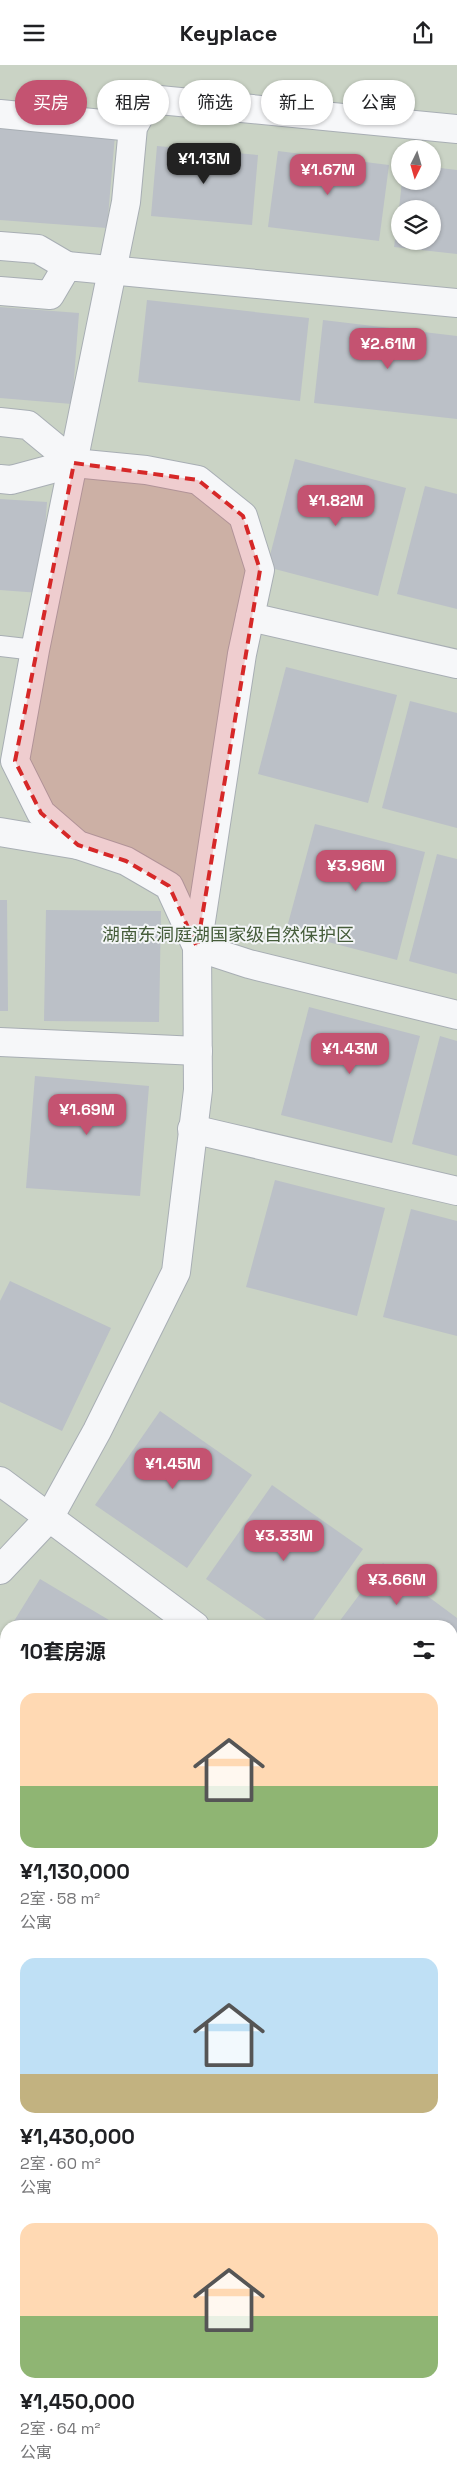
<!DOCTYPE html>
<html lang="zh">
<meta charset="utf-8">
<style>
body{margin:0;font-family:"Space Grotesk","Noto Sans SC",sans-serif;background:#f6f6f6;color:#202124;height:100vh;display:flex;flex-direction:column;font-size:19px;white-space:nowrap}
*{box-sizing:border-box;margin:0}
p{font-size:16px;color:#757577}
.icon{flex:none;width:28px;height:28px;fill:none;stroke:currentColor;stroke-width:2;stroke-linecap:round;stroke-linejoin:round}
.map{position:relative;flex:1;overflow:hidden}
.drawer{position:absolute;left:0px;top:1555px;width:458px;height:865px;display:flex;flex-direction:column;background:#fff;border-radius:20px 20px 0 0;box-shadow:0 1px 4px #0004}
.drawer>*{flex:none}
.guide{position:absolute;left:15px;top:15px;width:428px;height:45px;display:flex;gap:10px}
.needle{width:32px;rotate:185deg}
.tools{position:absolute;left:391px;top:75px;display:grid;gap:10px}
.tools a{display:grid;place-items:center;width:50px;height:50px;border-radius:50%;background:#fff;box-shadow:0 1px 4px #0004;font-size:25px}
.price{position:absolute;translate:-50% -42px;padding:0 11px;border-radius:10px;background:#c45371;color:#fff;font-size:16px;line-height:32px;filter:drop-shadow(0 1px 2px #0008)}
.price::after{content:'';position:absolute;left:50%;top:30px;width:15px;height:11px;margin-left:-8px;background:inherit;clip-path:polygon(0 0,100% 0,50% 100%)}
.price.selected{background:#222;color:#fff}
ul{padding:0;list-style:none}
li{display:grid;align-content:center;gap:10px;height:265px;padding:0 20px}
li span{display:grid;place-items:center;height:155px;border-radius:15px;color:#555}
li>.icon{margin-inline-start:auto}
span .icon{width:90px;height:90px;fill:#fffc;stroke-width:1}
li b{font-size:21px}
h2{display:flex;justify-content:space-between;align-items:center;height:60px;padding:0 20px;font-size:21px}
.pill{padding:0 18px;border-radius:22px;background:#fff;box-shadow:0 1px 4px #0004;font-size:18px;line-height:45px}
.pill.selected{background:#c45371;color:#fff}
header{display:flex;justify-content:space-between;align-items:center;height:65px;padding:0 20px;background:#fff;font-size:22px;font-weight:700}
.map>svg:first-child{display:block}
.green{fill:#cad3c5;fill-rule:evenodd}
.building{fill:#bbc0c7}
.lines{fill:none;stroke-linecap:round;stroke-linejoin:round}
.service-casing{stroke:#a8aeb4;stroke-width:22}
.minor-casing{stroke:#a8aeb4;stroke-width:30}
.path{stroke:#b9bdc2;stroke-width:3;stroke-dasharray:4 4;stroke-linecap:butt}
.service{stroke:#f6f7f9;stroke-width:20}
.minor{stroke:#f6f7f9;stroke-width:28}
.marked{fill:#d62828;fill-opacity:0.2;stroke:#d62828;stroke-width:4;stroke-dasharray:10 6;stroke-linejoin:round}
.labels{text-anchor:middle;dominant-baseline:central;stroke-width:4;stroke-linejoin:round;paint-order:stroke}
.park-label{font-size:18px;fill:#455c3a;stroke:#f3f5f7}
</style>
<header><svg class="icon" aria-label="menu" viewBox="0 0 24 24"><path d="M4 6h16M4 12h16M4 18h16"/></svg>Keyplace<svg class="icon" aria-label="share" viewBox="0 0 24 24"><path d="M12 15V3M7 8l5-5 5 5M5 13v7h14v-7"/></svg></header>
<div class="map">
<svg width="457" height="2420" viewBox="0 0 457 2420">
<rect width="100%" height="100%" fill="#e3e7ea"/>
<path class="green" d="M0,0H457V2420H0ZM400,84H432V116H400ZM400,144H432V176H400ZM6,1561H451V2414H6Z"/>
<g class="building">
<polygon points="0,61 115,70 107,163 0,155"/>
<polygon points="157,81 258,90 252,160 151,151"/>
<polygon points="278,86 389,100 379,176 268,162"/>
<polygon points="432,102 457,105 457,189 394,182 399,144 400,176 432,176 432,144 399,144 402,116 432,116"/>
<polygon points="147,235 309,253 300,336 138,317"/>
<polygon points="0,242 79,248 72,339 0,333"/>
<polygon points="323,255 457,271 457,354 314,338"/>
<polygon points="295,394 406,423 378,531 267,502"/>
<polygon points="425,421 457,429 457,544 397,529"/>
<polygon points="0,434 47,437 40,528 0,525"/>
<polygon points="286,602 397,630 368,738 258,709"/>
<polygon points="410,636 457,648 457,763 382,743"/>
<polygon points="315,759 425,787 397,895 286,866"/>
<polygon points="437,789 457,794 457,909 409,896"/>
<polygon points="0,835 7,835 8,946 0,946"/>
<polygon points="46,845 161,846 159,957 44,956"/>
<polygon points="309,942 420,971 392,1078 281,1050"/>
<polygon points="440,971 457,976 457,1091 412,1079"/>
<polygon points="35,1011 149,1021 140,1131 26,1123"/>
<polygon points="275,1115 385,1143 357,1251 246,1222"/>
<polygon points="411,1144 457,1156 457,1271 383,1252"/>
<polygon points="10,1216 111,1263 62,1366 0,1337 0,1236"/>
<polygon points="160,1346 252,1410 187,1503 95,1440"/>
<polygon points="272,1420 363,1484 309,1561 275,1561 206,1514"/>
<polygon points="383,1498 457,1553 457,1586 451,1594 451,1561 336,1561"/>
<polygon points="40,1514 119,1561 11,1561"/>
<polygon points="6,1569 6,1626 0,1622 0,1580"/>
<polygon points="457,1620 457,1701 451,1697 451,1628"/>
<polygon points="0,1656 6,1660 6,1753 0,1763"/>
<polygon points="0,1872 6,1877 6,1928 0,1935"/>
<polygon points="6,1971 6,2035 0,2029 0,1978"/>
</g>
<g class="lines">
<defs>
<g id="service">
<polyline points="0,581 35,585"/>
<polyline points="0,2188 6,2187"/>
</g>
<g id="minor">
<polyline points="0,49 133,62"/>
<polyline points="457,64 149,34 133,62 126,137 35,585 15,696 41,748 78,780 126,796 169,821 197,882 249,899 457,950"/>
<polyline points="0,181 38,184 67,201"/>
<polyline points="0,226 50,230 67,201 457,238"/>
<polyline points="0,357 28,360 74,398"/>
<polyline points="0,414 11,415 74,398 146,405 198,415 243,451 260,505 242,589 197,882 198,1025 176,1207 97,1366 49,1453 0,1505"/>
<polyline points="250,552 457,599"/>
<polyline points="0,767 78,780"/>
<polyline points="0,977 198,986"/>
<polyline points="192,1064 457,1126"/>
<polyline points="0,1416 195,1561"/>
<polyline points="451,1752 457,1756"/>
<polyline points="0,1824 6,1829"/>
<polyline points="0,2096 6,2101"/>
</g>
</defs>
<use href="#service" class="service-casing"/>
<use href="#minor" class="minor-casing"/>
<g class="path">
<polyline points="451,1900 457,1896"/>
<polyline points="271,2414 284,2420"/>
<polyline points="27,2420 27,2414"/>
</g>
<use href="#service" class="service"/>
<use href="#minor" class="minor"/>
</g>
<path class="marked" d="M74,398L198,415L243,451L260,505L197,882L169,821L126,796L78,780L41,748L15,696Z"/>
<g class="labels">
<g class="park-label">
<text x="228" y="869">湖南东洞庭湖国家级自然保护区</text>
</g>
</g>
</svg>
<div class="tools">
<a><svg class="needle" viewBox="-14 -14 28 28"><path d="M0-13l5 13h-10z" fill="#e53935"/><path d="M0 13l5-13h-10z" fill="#757577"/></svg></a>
<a><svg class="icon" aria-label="layers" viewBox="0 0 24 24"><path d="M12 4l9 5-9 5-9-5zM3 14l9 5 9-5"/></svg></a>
</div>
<b class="price selected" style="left:204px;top:120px">¥1.13M</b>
<b class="price" style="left:328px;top:131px">¥1.67M</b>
<b class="price" style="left:388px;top:305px">¥2.61M</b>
<b class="price" style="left:336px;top:462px">¥1.82M</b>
<b class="price" style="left:356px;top:827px">¥3.96M</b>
<b class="price" style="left:350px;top:1010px">¥1.43M</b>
<b class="price" style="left:87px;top:1071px">¥1.69M</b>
<b class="price" style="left:173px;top:1425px">¥1.45M</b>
<b class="price" style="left:284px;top:1497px">¥3.33M</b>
<b class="price" style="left:397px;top:1541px">¥3.66M</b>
<div class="guide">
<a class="pill selected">买房</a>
<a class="pill">租房</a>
<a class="pill">筛选</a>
<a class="pill">新上</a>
<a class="pill">公寓</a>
</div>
<section class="drawer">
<h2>10套房源<svg class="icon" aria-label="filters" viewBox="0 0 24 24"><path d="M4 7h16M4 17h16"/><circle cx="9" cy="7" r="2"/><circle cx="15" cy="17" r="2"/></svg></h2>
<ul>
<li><span style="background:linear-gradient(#ffd9b3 60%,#8fb573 0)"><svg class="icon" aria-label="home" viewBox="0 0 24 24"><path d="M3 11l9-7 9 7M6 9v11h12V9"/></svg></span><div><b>¥1,130,000</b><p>2室 · 58 m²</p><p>公寓</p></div></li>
<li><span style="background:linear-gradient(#bfe0f5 75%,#c2b280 0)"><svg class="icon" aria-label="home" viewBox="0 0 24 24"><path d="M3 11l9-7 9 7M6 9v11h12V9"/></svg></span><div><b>¥1,430,000</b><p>2室 · 60 m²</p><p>公寓</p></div></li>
<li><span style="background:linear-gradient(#ffd9b3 60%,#8fb573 0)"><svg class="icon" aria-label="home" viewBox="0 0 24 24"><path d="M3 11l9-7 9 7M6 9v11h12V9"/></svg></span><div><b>¥1,450,000</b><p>2室 · 64 m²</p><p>公寓</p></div></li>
</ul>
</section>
</div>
